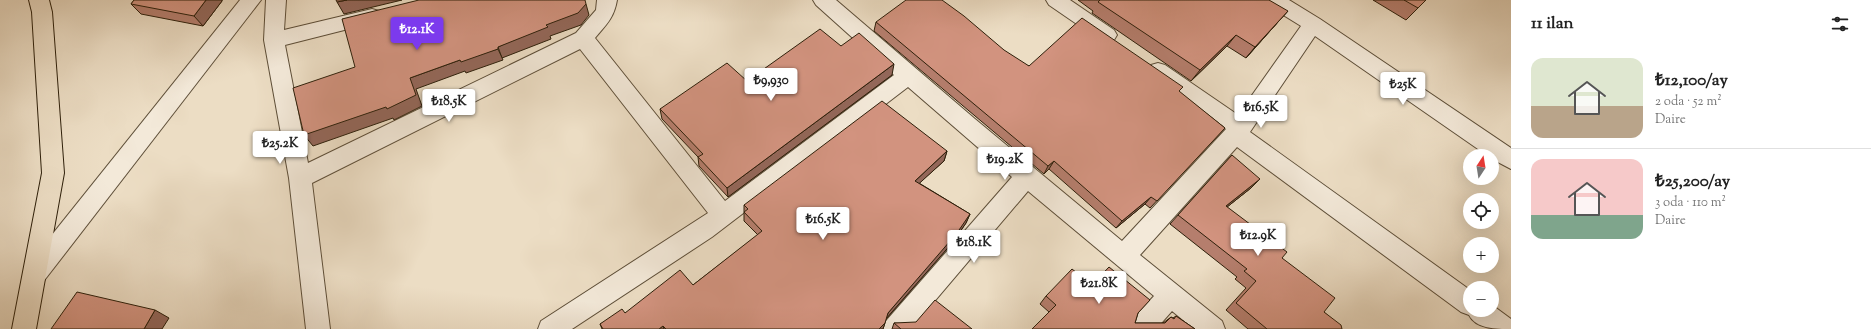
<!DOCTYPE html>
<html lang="tr">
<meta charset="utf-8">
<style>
body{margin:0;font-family:"Sorts Mill Goudy",serif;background:#f2f2f2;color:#222;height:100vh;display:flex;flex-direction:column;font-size:15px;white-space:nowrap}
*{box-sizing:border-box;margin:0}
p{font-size:13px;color:#767676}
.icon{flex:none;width:22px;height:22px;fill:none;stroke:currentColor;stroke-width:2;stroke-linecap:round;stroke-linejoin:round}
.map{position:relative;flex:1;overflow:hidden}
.side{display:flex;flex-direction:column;background:#fff;width:360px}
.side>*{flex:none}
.needle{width:26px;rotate:12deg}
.tools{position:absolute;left:1463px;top:149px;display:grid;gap:8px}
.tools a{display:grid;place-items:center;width:36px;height:36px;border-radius:50%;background:#fff;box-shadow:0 4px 16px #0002;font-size:20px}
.price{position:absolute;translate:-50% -34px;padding:0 9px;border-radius:4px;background:#fff;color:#222;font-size:13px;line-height:26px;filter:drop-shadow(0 1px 2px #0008)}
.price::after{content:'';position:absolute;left:50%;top:24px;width:12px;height:9px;margin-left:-6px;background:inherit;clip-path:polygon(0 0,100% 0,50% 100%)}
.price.active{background:#7c3aed;color:#fff}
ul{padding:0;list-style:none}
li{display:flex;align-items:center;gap:12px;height:100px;padding:0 20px}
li+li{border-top:1px solid #e0e0e0}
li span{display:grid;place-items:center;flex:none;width:112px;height:80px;border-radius:12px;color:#555}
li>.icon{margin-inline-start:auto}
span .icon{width:48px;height:48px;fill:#fffc;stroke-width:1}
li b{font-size:17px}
h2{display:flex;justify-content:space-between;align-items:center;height:48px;padding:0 20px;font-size:17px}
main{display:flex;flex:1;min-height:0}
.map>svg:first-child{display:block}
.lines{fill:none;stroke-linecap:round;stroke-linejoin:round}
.minor-casing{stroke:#5d4e38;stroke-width:2}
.major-casing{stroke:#2d1f0a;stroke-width:2}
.minor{fill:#f3e9d9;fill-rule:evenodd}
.major{fill:#ecddc4;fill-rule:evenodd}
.wall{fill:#b57e6d;stroke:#2d1f0a}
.shaded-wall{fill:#936759;stroke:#2d1f0a}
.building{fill:#d2937f;stroke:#2d1f0a}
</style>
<main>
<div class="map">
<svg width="1511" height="329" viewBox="0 0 1511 329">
<rect width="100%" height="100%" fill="#ecddc4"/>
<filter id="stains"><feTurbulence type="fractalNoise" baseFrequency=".005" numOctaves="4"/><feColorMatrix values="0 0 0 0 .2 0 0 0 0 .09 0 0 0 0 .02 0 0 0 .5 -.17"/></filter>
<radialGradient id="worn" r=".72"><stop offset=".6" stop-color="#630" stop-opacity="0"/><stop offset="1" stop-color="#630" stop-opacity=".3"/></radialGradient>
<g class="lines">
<defs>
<g id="minor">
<polygon points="240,0 261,0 43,282 35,285 27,282 23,274 27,266"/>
<path d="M266,0H286L284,30L372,9L379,11L382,16L379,21L372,23L285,45L308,163L576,33L596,10L597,0H617C614,18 606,25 595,38L725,201L894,75L816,5L813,0H836L975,119L1122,241L1226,129L1151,77L1148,71L1151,65L1158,63L1165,65L1238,115L1301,26L1267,5L1264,0H1289L1320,19L1511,148V169L1492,159V156H1488L1315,36L1250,132L1470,290V310H1492V305L1511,319V329C1496,329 1476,329 1469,315L1461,312L1237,147L1140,255L1222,321L1225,329H1194L1172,311L1156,329H1128L1131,321L1154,296L1028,191L911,329H883L886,321L1012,177L908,87L712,237L572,329H538L541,321L708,213L580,49L312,183L330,329H306L289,178L264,40Z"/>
<polygon points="1046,0 1070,0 1114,30 1117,35 1114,40 1107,43 1100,40 1049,5"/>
</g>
<polygon id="major" points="29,0 49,0 52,12 64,173 36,329 12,329 42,173 32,12"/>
</defs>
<use href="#minor" class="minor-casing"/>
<use href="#major" class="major-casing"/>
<use href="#minor" class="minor"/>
<use href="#major" class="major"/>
</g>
<g class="wall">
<polygon points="134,0 222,0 222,1 203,26 141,14 131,4"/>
<polygon points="1078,0 1269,0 1278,22 1246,58 1227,46 1191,81 1092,13 1093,11"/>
<polygon points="1373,0 1426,0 1406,20"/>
<polygon points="876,22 1029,66 1179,92 1225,128 1150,208 1145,204 1116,228 1049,169 1044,174 874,31"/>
<polygon points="841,46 892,75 728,197 699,166 698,157 662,119 660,109 747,81"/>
<polygon points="947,151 944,161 919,183 970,214 966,223 953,242 886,319 883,329 602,329 600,324 625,313 693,285 758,235 744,221 744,205"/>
<polygon points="1232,155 1251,188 1227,207 1282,258 1324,312 1342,329 1248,329 1226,310 1246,288 1235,279 1237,277 1170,224"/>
<polygon points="1092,285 1138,313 1135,323 1163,323 1171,317 1173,318 1176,316 1195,329 1032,329 1049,312 1040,304 1046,296"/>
<polygon points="894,323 972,329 892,329"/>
</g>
<g class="shaded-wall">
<polygon points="206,0 222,0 222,1 203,26 194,16"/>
<polygon points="347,0 402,0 344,14 337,2"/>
<polygon points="586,4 589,15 581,25 550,36 551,39 502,58 498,47 546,25"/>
<polygon points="1288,11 1278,22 1246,58 1255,47"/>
<polygon points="1236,35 1227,46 1191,81 1200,70"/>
<polygon points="498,49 503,60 466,73 465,71 416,89 422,106 394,120 393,118 313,146 304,135 410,78 460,60"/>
<polygon points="894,64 892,75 728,197 727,188"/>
<polygon points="947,151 944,161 912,190 915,181"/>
<polygon points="1054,161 1049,169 1044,174 1048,166"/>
<polygon points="1260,179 1251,188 1217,215 1226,206"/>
<polygon points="1151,197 1145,204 1116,228 1122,221"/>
<polygon points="970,214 966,223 953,242 885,320 888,313"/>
<polygon points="155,310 169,318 162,329 144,329"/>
<polygon points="885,323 883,329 879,329"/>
<polygon points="663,326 664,329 659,329"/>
</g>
<g class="building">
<polygon points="134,0 206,0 194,16 131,4"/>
<polygon points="336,0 347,0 337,2"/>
<polygon points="419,0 585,0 586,4 578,13 546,25 548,27 498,47 498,49 461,62 460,60 410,78 416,95 387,109 386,107 304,135 293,88 355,67 342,19"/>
<polygon points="906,0 942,0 964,16 1004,50 1029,66 1082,18 1183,87 1179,91 1225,128 1157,201 1151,197 1122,221 1054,161 1048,166 876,22"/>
<polygon points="1100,0 1269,0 1288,11 1255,47 1236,35 1200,70 1098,2"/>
<polygon points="1404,0 1426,0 1418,8"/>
<polygon points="820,29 841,46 859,33 894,64 727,188 698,157 703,154 660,109 727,63 747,81"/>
<polygon points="882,101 947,151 915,181 970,214 957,233 888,313 885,323 879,329 666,329 663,326 659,329 603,329 600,324 622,309 625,313 680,270 693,285 762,231 744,212 748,209 744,205"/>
<polygon points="1232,155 1260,179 1226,206 1287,252 1282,258 1335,298 1324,312 1341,325 1342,329 1267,329 1236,303 1256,281 1244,271 1247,269 1178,215"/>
<polygon points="1109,267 1150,300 1138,313 1135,323 1165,323 1171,317 1174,319 1176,316 1195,329 1032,329 1056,305 1046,296 1072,269 1092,285"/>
<polygon points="77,292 155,310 144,329 51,329"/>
<polygon points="935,300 972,329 901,329 894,323 916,322"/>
</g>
<rect width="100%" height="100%" filter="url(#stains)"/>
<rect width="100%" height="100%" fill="url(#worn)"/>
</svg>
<div class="tools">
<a><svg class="needle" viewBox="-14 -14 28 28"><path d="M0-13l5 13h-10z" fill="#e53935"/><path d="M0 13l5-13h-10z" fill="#767676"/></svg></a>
<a><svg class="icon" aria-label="locate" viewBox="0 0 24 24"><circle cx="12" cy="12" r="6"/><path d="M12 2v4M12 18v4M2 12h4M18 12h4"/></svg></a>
<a>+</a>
<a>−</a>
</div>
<b class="price active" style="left:417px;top:51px">₺12.1K</b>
<b class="price" style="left:771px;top:102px">₺9,930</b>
<b class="price" style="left:1403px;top:106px">₺25K</b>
<b class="price" style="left:449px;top:123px">₺18.5K</b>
<b class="price" style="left:1261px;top:129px">₺16.5K</b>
<b class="price" style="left:280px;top:165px">₺25.2K</b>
<b class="price" style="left:1005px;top:181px">₺19.2K</b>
<b class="price" style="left:823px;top:241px">₺16.5K</b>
<b class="price" style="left:1258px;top:257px">₺12.9K</b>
<b class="price" style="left:974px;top:264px">₺18.1K</b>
<b class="price" style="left:1099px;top:305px">₺21.8K</b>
</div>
<section class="side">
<h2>11 ilan<svg class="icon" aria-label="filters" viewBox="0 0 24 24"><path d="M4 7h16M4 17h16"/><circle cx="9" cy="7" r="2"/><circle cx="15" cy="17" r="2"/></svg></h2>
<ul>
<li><span style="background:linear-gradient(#dfe7d0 60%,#b9a48a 0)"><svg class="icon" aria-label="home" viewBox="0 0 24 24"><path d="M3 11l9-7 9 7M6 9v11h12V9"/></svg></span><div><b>₺12,100/ay</b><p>2 oda · 52 m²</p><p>Daire</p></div></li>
<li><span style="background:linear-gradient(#f6c9c9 70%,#7fa58c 0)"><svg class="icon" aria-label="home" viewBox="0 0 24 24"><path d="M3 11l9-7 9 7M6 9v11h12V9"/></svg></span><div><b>₺25,200/ay</b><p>3 oda · 110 m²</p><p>Daire</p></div></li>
</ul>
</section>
</main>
